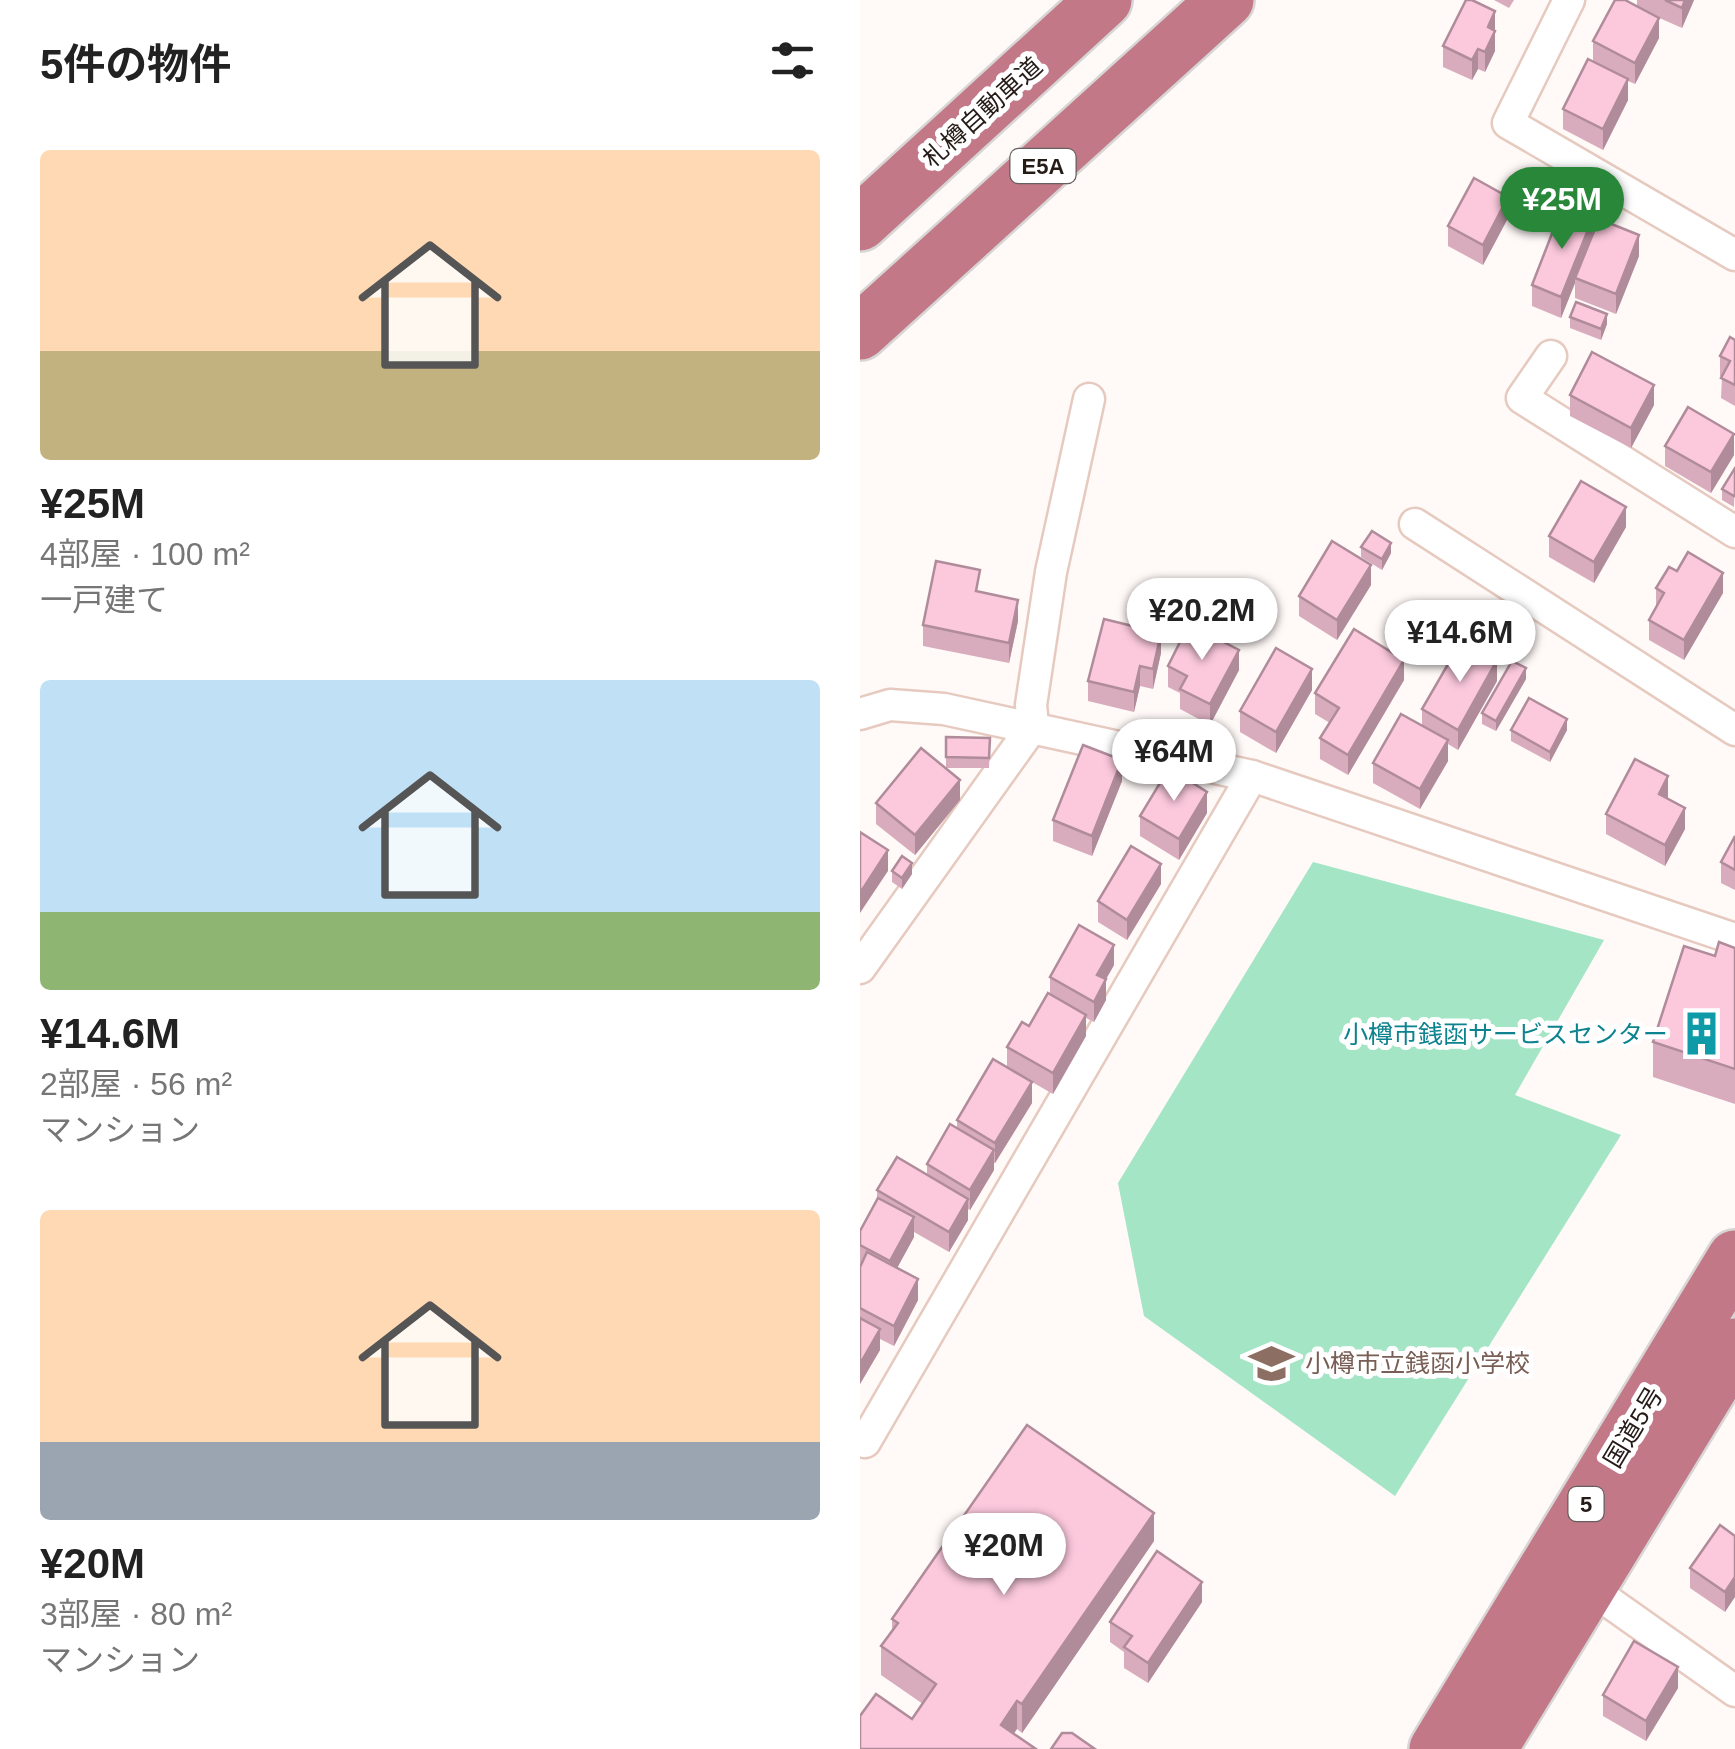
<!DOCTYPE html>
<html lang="ja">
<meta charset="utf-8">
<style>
body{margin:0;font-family:Arial,"Noto Sans JP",sans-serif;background:#f6f6f6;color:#222;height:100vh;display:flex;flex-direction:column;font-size:38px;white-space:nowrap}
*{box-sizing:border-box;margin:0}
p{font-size:32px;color:#767676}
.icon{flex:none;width:55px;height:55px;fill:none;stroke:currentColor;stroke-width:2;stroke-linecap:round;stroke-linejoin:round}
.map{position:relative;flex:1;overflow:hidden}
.sheet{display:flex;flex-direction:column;background:#fff;width:860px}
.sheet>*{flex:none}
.price{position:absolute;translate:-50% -85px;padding:0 22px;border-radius:35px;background:#fff;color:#222;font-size:32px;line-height:65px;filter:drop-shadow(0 2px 5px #0008)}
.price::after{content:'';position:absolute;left:50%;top:60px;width:30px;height:22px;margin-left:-15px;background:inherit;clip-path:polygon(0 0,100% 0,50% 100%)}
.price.current{background:#288739;color:#fff}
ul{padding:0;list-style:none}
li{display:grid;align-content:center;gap:20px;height:530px;padding:0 40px}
li span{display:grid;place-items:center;height:310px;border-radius:10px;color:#555}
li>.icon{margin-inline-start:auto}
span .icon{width:180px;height:180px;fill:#fffc;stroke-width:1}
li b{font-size:42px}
h2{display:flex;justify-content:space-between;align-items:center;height:120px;padding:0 40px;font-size:42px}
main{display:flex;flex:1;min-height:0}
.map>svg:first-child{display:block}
.green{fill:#a3e5c4}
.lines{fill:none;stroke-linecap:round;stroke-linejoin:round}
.street-casing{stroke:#e6cabf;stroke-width:35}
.highway-casing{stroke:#d8d6d5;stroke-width:60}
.street{stroke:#fff;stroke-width:30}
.highway{stroke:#c37888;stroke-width:55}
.wall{fill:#d8acbd}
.shaded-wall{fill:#b08c9a}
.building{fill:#fbc8dc;stroke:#b08c9a;stroke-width:2.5}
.labels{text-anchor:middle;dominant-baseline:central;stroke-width:10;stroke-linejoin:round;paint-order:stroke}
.shield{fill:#fff;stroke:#665f5d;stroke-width:2.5}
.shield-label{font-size:22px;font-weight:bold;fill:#251b17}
.street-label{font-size:25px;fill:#251b17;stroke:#fff}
.culture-label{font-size:25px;fill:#0d838f;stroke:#fff;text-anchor:end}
.education-label{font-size:25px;fill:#785e54;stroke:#fff;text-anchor:start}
</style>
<main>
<section class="sheet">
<h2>5件の物件<svg class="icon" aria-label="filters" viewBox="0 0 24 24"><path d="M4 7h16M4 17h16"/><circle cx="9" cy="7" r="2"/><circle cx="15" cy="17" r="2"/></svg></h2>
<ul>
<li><span style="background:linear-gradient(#ffd9b3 65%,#c2b280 0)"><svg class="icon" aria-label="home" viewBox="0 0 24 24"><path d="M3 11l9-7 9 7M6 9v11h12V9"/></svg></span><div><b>¥25M</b><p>4部屋 · 100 m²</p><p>一戸建て</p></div></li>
<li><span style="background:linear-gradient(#bfe0f5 75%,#8fb573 0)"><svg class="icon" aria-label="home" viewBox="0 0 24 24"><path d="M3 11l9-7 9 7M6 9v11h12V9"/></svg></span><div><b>¥14.6M</b><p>2部屋 · 56 m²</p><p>マンション</p></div></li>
<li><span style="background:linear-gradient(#ffd9b3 75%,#9aa5b1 0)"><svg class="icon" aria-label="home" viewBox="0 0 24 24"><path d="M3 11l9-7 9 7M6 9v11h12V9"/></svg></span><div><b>¥20M</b><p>3部屋 · 80 m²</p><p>マンション</p></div></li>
</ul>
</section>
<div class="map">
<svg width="875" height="1749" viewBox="0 0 875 1749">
<rect width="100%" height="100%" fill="#fff9f7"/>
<polygon class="green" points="453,862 744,940 655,1095 761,1135 535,1496 284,1316 258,1183"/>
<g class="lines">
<defs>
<g id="street">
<polyline points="709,0 648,123 875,255"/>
<polyline points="691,356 662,398 875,532"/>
<polyline points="555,524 875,730"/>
<polyline points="0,714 30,705 84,709 392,776 875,939"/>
<polyline points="0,968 173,726 171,705 191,572 229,399"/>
<polyline points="0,1439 5,1442 392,776"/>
<polyline points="728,1587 875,1691"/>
</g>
<g id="highway">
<polyline points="0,223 244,0"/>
<polyline points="0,332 366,0"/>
<polyline points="577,1749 875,1258"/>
<polyline points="629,1749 875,1346"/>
</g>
</defs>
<use href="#street" class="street-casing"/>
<use href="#highway" class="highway-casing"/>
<use href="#street" class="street"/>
<use href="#highway" class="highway"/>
</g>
<g class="wall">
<polygon points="634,0 654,0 649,8"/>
<polygon points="777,0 834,0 822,28 795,16 799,38 775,84 768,81 768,100 743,150 703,129 703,109 733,61 733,41 777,6"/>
<polygon points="635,11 635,51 625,72 618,69 612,80 583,67 583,46"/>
<polygon points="648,218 623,265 588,246 588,226"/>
<polygon points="732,235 779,256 756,314 715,298 715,283 701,318 672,306 672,285"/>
<polygon points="710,317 747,324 741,340 710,328"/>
<polygon points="875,340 875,406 861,398 862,377 860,376 860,356"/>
<polygon points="710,395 794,405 771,448 710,416"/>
<polygon points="805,446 874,455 851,493 805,466"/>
<polygon points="875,468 874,507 862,500 862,489"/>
<polygon points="766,527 734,583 689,557 689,536"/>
<polygon points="501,547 531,553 522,570 501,557"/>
<polygon points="511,585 477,640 439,616 439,596"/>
<polygon points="796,588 863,593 824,660 789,640 789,620 796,608"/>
<polygon points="120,592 158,621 149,663 63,646 63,625"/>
<polygon points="301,653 293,689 280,686 274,712 228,701 228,681"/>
<polygon points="308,666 379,670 350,725 320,709 320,693 308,687"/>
<polygon points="666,679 636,731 622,724 622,713"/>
<polygon points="544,680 488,775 460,759 460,738 470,723 455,714 455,693"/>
<polygon points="637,681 598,750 588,744 588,761 560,809 513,783 513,763 562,726 562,709"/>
<polygon points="452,690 416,753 380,732 380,711"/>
<polygon points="651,730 707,730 690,762 651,741"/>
<polygon points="86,737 130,738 129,768 86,768"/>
<polygon points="262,781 232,856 193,841 193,820"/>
<polygon points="808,797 807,799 825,829 805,866 746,834 746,814"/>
<polygon points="100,800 55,855 16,824 16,803"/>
<polygon points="347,813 319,860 280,836 280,816"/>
<polygon points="875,836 875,890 861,883 861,862"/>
<polygon points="32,871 52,874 42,889 32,882"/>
<polygon points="301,884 267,940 238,922 238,901"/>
<polygon points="875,948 875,1104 793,1077 793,1042 855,956"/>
<polygon points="254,965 246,979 246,1000 234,1022 226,1018 226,1036 193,1094 165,1078 172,1103 135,1163 134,1163 134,1170 110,1210 108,1209 108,1220 89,1252 54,1232 54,1237 37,1268 58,1300 34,1346 20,1339 20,1350 0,1384 0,1231 17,1200 17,1190 67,1174 67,1164 97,1128 97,1120 147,1067 147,1047 169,1026 190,995 190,977"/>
<polygon points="875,1536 865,1612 830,1588 830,1568"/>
<polygon points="294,1541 162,1733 157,1729 52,1719 63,1704 21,1675 21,1646 32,1630 32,1619"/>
<polygon points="342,1602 288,1683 264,1668 264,1652 250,1642 250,1622"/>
<polygon points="818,1688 786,1741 743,1716 743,1695"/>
</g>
<g class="shaded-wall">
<polygon points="825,0 834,0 822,28 822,8"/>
<polygon points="635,11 635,51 625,72 625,52 628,27"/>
<polygon points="799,18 799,38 775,84 775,63"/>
<polygon points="618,49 618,69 612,80 612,60"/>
<polygon points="768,79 768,100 743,150 743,129"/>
<polygon points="648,197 648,218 623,265 623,245"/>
<polygon points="732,220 732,240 715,278 715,283 701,318 701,297"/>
<polygon points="779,235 779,256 756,314 756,294"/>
<polygon points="747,314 747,324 741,340 741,329"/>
<polygon points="794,385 794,405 771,448 771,428"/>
<polygon points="874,434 874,455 851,493 851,472"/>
<polygon points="766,507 766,527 734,583 734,562"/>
<polygon points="531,543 531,553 522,570 522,559"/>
<polygon points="511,565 511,585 477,640 477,620"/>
<polygon points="863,573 863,593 824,660 824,640"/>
<polygon points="158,600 158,621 149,663 149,643"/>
<polygon points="301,633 301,653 293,689 293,669"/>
<polygon points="379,650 379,670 350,725 350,704"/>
<polygon points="544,660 544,680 488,775 488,755"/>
<polygon points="637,660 637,681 598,750 598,730"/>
<polygon points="280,666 280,686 274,712 274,692"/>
<polygon points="666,668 666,679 636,731 636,721"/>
<polygon points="452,669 452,690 416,753 416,732"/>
<polygon points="707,719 707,730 690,762 690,752"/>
<polygon points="588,740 588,761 560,809 560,789"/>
<polygon points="262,760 262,781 232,856 232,836"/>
<polygon points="808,776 808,797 799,815 799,794"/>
<polygon points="100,780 100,800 55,855 55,835"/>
<polygon points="347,792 347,813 319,860 319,839"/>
<polygon points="825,808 825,829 805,866 805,845"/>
<polygon points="28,850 28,871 0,913 0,893"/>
<polygon points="52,863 52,874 42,889 42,878"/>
<polygon points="301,864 301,884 267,940 267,920"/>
<polygon points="254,945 254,965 237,995 237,975"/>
<polygon points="246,979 246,1000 234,1022 234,1002"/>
<polygon points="226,1015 226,1036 193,1094 193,1073"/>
<polygon points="172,1082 172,1103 135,1163 135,1143"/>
<polygon points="134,1150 134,1170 110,1210 110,1190"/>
<polygon points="108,1199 108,1220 89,1252 89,1232"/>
<polygon points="54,1217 54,1237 30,1281 30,1261"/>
<polygon points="58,1279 58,1300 34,1346 34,1326"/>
<polygon points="20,1329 20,1350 0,1384 0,1364"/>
<polygon points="294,1513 294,1541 162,1733 162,1704"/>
<polygon points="875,1577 875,1597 865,1612 865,1592"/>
<polygon points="342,1582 342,1602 288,1683 288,1663"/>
<polygon points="818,1667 818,1688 786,1741 786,1721"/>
<polygon points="157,1701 157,1729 144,1749 141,1725"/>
</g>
<g class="building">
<polygon points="606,0 612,0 635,11 628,27 635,31 625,52 618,49 612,60 583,46"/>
<polygon points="755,0 765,0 799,18 775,63 733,41"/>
<polygon points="805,0 825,0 822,8"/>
<polygon points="728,59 768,79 743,129 703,109"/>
<polygon points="614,178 648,197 623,245 588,226"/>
<polygon points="702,208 732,220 701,297 672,285"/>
<polygon points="739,219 779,235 756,294 715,278"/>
<polygon points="716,302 747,314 741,329 710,317"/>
<polygon points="870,337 875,340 875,385 861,378 870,361 860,356"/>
<polygon points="732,352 794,385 771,428 710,395"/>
<polygon points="828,407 874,434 851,472 805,446"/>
<polygon points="875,468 875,494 874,496 862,489"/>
<polygon points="721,481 766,507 734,562 689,536"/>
<polygon points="512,531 531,543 522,559 501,547"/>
<polygon points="472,541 511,565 477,620 439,596"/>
<polygon points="828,552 863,573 824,640 789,620 804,593 796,588 809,567 817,571"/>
<polygon points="76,561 120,570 116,591 158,600 149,643 63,625"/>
<polygon points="244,619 301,633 293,669 280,666 274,692 228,681"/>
<polygon points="329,624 379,650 350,704 320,689 327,676 308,666"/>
<polygon points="494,629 544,660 488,755 460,738 479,708 455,693"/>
<polygon points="602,640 637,660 598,730 562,709"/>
<polygon points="416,648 452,669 416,732 380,711"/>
<polygon points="652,661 666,668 636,721 622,713"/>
<polygon points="669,698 707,719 690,752 651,730"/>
<polygon points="541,714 588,740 560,789 513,763"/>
<polygon points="86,737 130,738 129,758 86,757"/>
<polygon points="223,745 262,760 232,836 193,820"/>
<polygon points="61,748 100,780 55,835 16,803"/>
<polygon points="775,759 808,776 799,794 825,808 805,845 746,814"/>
<polygon points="309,768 347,792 319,839 280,816"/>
<polygon points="0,832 28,850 0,893"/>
<polygon points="875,836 875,870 861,862"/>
<polygon points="271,846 301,864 267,920 238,901"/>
<polygon points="42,856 52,863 42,878 32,871"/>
<polygon points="219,925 254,945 237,975 246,979 234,1002 190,977"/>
<polygon points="859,942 875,948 875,1069 793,1042 824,946 855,956"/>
<polygon points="188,993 226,1015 193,1073 147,1047 162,1022 169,1026"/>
<polygon points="133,1059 172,1082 135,1143 97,1120"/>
<polygon points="90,1124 134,1150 110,1190 67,1164"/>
<polygon points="37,1157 108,1199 89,1232 17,1190"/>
<polygon points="18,1198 54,1217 30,1261 0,1245 0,1231"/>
<polygon points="7,1252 58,1279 34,1326 0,1308 0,1267"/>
<polygon points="0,1318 20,1329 0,1364"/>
<polygon points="167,1425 294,1513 162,1704 157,1701 141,1725 176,1749 0,1749 0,1716 16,1694 52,1719 76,1684 21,1646 38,1623 32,1619"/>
<polygon points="860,1525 875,1536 875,1577 865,1592 830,1568"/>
<polygon points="297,1551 342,1582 288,1663 264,1647 272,1636 250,1622"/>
<polygon points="774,1641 818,1667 786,1721 743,1695"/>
<polygon points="202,1733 212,1733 235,1749 191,1749"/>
</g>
<defs>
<symbol id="building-bare" viewBox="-9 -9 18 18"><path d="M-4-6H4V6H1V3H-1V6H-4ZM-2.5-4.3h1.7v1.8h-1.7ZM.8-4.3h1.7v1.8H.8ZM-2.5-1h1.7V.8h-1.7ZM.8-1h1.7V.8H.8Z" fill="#0f9aa8" stroke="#fff" stroke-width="2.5" paint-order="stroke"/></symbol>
<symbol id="school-bare" viewBox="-9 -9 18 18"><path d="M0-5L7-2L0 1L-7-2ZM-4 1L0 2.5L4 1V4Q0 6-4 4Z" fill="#8d6e63" stroke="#fff" stroke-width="2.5" paint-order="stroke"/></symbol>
</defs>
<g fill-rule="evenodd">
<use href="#building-bare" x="810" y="1002" width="63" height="63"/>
<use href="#school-bare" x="380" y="1332" width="63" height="63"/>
</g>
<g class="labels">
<g class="shield">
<rect x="150.5" y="149" width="65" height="34" rx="8"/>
<rect x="708.5" y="1487" width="35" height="34" rx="8"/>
</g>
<g class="shield-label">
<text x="183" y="166">E5A</text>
<text x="726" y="1504">5</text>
</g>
<g class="street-label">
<text transform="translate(122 112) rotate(-42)">札樽自動車道</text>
<text transform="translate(773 1427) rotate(-59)">国道5号</text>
</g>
<g class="culture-label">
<text x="808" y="1034">小樽市銭函サービスセンター</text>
</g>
<g class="education-label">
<text x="445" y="1363">小樽市立銭函小学校</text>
</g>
</g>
</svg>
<b class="price current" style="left:702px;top:252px">¥25M</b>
<b class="price" style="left:342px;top:663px">¥20.2M</b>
<b class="price" style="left:600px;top:685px">¥14.6M</b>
<b class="price" style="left:314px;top:804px">¥64M</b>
<b class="price" style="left:144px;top:1598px">¥20M</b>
</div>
</main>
